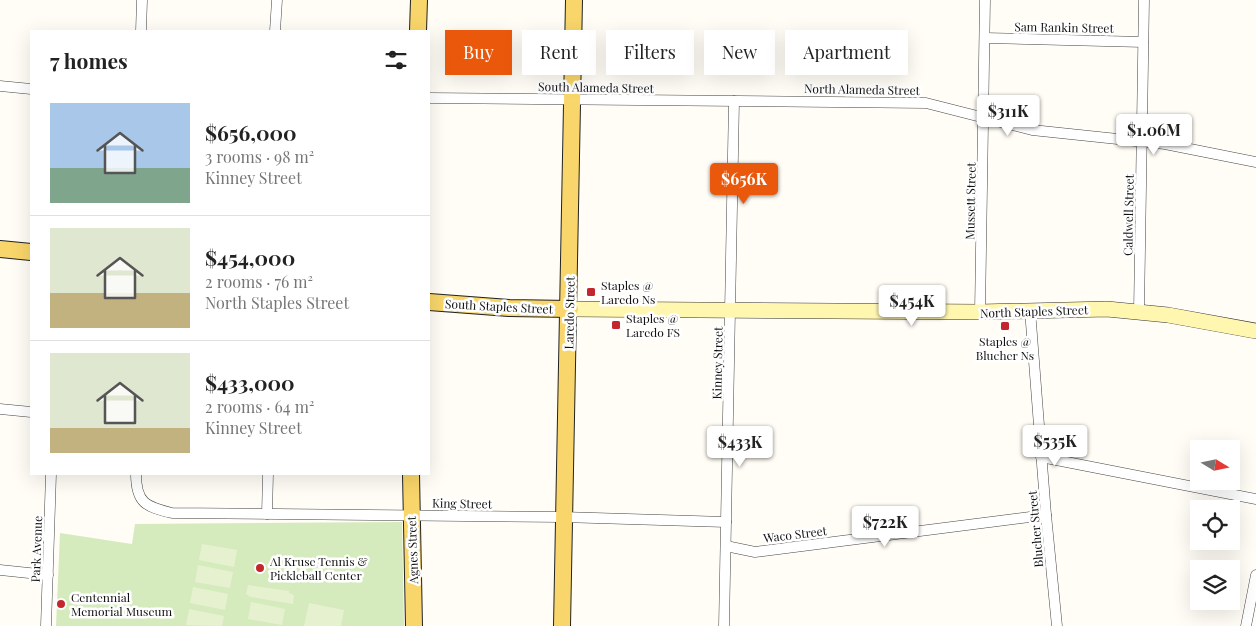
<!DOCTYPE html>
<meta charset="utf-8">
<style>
body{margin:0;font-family:"Playfair Display",serif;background:#f2f2f2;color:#222;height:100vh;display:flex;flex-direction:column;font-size:19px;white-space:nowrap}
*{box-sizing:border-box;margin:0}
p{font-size:16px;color:#767676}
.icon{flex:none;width:28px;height:28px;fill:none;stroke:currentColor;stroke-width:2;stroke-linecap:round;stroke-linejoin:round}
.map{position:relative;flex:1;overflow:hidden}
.details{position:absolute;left:30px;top:30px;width:400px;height:445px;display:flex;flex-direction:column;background:#fff;border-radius:0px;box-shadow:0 5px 20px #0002}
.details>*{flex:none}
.guide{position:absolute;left:445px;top:30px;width:475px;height:45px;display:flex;gap:10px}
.needle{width:32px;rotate:100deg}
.tools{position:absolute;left:1190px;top:440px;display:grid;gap:10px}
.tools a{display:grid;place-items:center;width:50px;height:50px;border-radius:0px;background:#fff;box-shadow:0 5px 20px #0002;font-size:25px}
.price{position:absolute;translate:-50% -42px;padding:0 11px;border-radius:5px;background:#fff;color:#222;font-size:16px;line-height:32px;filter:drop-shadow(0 1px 2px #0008)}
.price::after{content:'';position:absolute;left:50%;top:30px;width:15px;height:11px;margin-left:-8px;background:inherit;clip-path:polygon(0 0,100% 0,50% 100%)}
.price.current{background:#ea580c;color:#fff}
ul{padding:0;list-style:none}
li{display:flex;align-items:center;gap:15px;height:125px;padding:0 20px}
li+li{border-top:1px solid #e0e0e0}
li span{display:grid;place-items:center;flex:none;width:140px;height:100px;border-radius:0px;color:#555}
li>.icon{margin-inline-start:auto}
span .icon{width:60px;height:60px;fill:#fffc;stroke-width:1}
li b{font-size:21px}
h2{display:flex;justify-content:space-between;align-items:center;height:60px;padding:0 20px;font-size:21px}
.tag{padding:0 18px;border-radius:0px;background:#fff;box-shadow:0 5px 20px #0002;font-size:18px;line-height:45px}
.tag.current{background:#ea580c;color:#fff}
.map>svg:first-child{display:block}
.green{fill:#d5ebbd}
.pitch{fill:#e6f2cf}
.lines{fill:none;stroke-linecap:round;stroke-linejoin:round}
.street-casing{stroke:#444;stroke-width:11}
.secondary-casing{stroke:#333;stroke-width:16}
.primary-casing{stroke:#222;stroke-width:18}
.street{stroke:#fff;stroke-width:10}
.secondary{stroke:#fff6b0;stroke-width:15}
.primary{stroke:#f9d66b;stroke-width:16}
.poi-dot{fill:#c4262e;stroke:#fff;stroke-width:2}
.labels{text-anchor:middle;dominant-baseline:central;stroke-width:5;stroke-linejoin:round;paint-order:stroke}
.street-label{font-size:12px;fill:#111;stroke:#fff}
.poi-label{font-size:12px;fill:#111;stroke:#fff;text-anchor:start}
</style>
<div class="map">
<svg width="1256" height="626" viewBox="0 0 1256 626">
<rect width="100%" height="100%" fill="#fffdf5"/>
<polygon class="green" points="402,522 404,626 56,626 60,533 132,544 135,524"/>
<g class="pitch">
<polygon points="202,544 237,550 234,567 199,560"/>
<polygon points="198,565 233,572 230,588 195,582"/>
<polygon points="248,585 289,591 289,593 294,595 293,604 251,597 246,594"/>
<polygon points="193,587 228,594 225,610 190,603"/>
<polygon points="251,602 285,609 282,625 248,619"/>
<polygon points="309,603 344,610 341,626 304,626"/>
<polygon points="189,609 224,616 222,626 186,625"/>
</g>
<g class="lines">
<defs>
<g id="street">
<polyline points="141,31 142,0"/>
<polyline points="275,31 277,0"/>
<polyline points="985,38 1143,42"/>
<polyline points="0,86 31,89"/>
<polyline points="429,98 926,103 1032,130 1165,144 1256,162"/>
<polyline points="1030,310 1046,515 1057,626"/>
<polyline points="1139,311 1144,0"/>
<polyline points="980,312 985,0"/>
<polyline points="0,409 31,412"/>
<polyline points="1041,457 1256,499"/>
<path d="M136,474C136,503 146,507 172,513L562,517L726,522"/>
<polyline points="267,514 268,474"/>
<polyline points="726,546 755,552 1046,515"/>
<polyline points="0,570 48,575"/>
<polyline points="46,626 51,474"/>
<polyline points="724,626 734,101"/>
<polyline points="1246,626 1256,575"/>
</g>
<polyline id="secondary" points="570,309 980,312 1107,309 1168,315 1256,331"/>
<g id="primary">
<polyline points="418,31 419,0"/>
<polyline points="0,249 31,252"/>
<polyline points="429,302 509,308 570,309"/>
<polyline points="411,474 414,626"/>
<polyline points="562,626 574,0"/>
</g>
</defs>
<use href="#street" class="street-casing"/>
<use href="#secondary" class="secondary-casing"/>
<use href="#primary" class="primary-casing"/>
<use href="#street" class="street"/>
<use href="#secondary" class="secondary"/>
<use href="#primary" class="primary"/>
</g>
<g class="poi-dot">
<rect x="586" y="287" width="10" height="10" rx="2.5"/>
<rect x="611" y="320" width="10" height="10" rx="2.5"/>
<rect x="1000" y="321" width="10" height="10" rx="2.5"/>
<circle cx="260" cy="568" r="5"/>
<circle cx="61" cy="604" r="5"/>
</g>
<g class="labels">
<g class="street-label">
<text transform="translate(1064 27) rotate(1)">Sam Rankin Street</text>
<text transform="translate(596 87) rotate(1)">South Alameda Street</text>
<text transform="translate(862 89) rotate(1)">North Alameda Street</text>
<text transform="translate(970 201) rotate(-89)">Mussett Street</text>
<text transform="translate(1128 215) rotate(-89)">Caldwell Street</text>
<text transform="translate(499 306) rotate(3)">South Staples Street</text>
<text transform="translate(1034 311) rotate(-2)">North Staples Street</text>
<text transform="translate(569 313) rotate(-89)">Laredo Street</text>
<text transform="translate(717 363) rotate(-89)">Kinney Street</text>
<text transform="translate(462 503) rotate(1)">King Street</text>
<text transform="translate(1035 529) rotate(-95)">Blucher Street</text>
<text transform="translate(795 534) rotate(-7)">Waco Street</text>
<text transform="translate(36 549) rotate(-88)">Park Avenue</text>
<text transform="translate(412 550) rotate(-92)">Agnes Street</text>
</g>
<g class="poi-label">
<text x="601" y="285">Staples @<tspan x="601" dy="14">Laredo Ns</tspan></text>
<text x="626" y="318">Staples @<tspan x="626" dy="14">Laredo FS</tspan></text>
<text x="1005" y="341" text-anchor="middle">Staples @<tspan x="1005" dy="14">Blucher Ns</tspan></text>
<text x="270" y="561">Al Kruse Tennis &amp;<tspan x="270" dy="14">Pickleball Center</tspan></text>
<text x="71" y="597">Centennial<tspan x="71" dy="14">Memorial Museum</tspan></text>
</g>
</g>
</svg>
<div class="tools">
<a><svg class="needle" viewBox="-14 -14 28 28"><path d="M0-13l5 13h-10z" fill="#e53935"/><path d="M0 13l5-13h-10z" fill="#767676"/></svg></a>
<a><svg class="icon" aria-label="locate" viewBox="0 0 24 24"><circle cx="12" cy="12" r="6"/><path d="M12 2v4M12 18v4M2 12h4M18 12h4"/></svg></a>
<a><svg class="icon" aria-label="layers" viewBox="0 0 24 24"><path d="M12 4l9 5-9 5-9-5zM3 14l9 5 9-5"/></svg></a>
</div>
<b class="price" style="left:1008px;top:137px">$311K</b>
<b class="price" style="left:1154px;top:156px">$1.06M</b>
<b class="price current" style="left:744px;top:205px">$656K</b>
<b class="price" style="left:912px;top:327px">$454K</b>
<b class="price" style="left:1055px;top:467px">$535K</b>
<b class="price" style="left:740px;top:468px">$433K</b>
<b class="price" style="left:885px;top:548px">$722K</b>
<div class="guide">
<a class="tag current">Buy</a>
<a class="tag">Rent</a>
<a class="tag">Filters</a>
<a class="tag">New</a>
<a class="tag">Apartment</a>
</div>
<section class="details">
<h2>7 homes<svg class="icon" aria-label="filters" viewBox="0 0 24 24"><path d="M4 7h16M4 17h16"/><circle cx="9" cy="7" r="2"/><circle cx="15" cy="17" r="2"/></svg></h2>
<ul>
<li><span style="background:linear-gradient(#a9c7e8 65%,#7fa58c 0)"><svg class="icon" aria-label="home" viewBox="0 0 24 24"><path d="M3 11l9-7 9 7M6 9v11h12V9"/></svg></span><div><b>$656,000</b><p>3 rooms · 98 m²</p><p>Kinney Street</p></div></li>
<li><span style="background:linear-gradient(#dfe7d0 65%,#c2b280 0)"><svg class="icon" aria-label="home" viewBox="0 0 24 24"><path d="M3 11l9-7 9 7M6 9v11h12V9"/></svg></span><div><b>$454,000</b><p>2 rooms · 76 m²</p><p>North Staples Street</p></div></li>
<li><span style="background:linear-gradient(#dfe7d0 75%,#c2b280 0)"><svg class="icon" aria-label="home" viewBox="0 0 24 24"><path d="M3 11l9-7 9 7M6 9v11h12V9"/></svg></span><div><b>$433,000</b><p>2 rooms · 64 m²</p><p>Kinney Street</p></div></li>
</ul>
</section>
</div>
